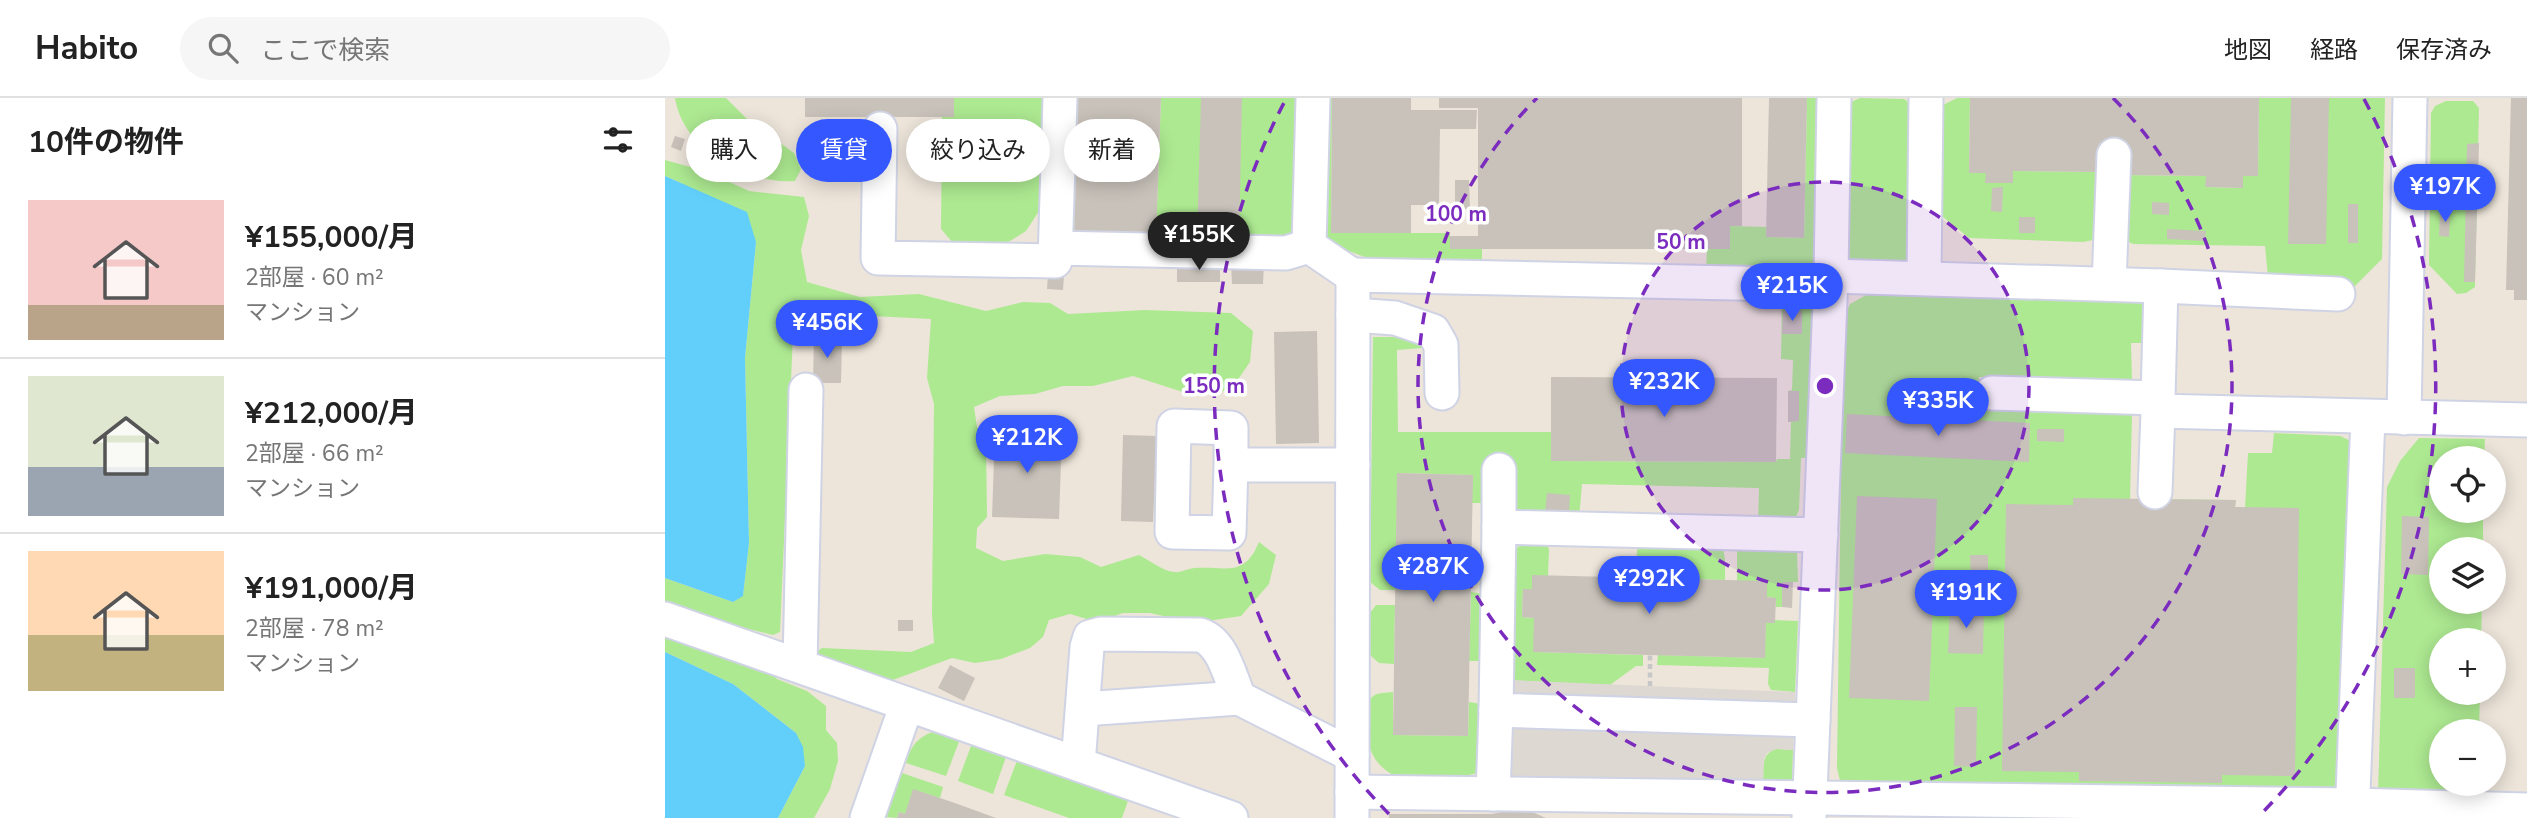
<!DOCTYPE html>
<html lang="ja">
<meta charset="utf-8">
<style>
body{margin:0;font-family:"Nunito Sans","Noto Sans JP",sans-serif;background:#f6f6f6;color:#222;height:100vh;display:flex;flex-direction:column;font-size:26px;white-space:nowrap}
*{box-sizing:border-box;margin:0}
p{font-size:23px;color:#767676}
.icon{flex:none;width:38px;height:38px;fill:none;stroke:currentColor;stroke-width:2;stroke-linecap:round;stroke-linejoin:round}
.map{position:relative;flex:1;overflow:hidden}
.details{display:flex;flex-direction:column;background:#fff;width:665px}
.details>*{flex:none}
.guide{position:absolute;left:21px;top:21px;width:665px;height:63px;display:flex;gap:14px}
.buttons{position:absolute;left:1764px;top:348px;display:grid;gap:14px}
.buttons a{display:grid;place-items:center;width:77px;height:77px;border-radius:50%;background:#fff;box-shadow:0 4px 18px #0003;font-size:35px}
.price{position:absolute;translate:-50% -60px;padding:0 16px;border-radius:24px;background:#3557ff;color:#fff;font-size:23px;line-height:46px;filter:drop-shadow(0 2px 4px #0008)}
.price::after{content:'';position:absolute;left:50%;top:42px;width:21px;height:16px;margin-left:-10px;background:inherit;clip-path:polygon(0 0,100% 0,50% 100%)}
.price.current{background:#222;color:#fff}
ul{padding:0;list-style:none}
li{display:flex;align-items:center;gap:21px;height:175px;padding:0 28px}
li+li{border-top:2px solid #e0e0e0}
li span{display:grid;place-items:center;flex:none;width:196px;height:140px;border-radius:0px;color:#555}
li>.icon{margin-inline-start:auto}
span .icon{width:84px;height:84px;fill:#fffc;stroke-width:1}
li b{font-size:30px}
h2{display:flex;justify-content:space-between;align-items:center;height:84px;padding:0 28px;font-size:30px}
.chip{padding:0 24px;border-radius:32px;background:#fff;box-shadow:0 4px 18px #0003;font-size:24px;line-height:63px}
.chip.current{background:#3557ff;color:#fff}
header{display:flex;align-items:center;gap:42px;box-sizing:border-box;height:98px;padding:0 35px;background:#fff;border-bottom:2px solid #e0e0e0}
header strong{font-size:33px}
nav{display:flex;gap:38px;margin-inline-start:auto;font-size:24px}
.search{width:490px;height:63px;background:#f6f6f6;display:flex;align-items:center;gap:18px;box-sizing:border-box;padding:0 24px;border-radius:38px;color:#767676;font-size:26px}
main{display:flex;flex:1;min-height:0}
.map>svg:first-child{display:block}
.green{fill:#ade991}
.plaza{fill:#ddd8d1}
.water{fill:#62cffa}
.building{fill:#c8c2ba}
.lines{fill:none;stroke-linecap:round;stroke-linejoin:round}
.minor-casing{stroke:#cfd3e4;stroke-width:37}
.path{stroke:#c7c7c7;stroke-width:4.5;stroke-dasharray:5 3.5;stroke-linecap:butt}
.minor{stroke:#fff;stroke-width:33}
.ring{fill:none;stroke:#7b2cbf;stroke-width:3.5;stroke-dasharray:12 9}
.centre{fill:#7b2cbf;stroke:#fff;stroke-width:3.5}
.ring-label{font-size:21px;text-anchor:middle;font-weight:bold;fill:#7b2cbf;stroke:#fff;stroke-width:7;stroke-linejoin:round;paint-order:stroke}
</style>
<header>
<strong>Habito</strong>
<div class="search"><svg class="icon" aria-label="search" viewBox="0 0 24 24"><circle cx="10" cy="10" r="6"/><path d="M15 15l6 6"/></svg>ここで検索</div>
<nav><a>地図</a><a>経路</a><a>保存済み</a></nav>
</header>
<main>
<section class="details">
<h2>10件の物件<svg class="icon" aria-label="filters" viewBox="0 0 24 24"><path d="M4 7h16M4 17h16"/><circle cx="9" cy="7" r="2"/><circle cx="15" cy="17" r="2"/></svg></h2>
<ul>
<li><span style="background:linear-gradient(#f6c9c9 75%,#b9a48a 0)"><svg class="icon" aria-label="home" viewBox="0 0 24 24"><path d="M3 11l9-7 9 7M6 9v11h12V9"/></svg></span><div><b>¥155,000/月</b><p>2部屋 · 60 m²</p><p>マンション</p></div></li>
<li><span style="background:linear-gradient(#dfe7d0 65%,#9aa5b1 0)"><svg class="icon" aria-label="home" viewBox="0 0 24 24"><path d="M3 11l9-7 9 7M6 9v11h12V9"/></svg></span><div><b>¥212,000/月</b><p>2部屋 · 66 m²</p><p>マンション</p></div></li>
<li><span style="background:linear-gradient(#ffd9b3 60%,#c2b280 0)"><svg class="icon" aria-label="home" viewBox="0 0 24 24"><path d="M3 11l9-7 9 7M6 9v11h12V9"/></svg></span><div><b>¥191,000/月</b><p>2部屋 · 78 m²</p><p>マンション</p></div></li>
</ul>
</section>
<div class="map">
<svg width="1862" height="720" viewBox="0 0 1862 720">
<rect width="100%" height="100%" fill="#ede5da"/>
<g class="green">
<path d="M10,0H61L81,20L129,55L136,71L130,83C112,84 104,82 87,77C82,76 76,76 71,73C42,59 15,32 10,0Z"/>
<polygon points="289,0 387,0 376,110 361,133 345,143 325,149 294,152 276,131 277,19 289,19"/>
<polygon points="496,0 638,0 631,140 406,143 405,109 410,109 491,139"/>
<polygon points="660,0 667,0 666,135 785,135 785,151 817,151 817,165 705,164 705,161 660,144"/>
<polygon points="1142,0 1157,0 1154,149 1150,164 1135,174 1041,174 1042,151 1065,128 1101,129 1101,139 1139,140"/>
<polygon points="1195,0 1239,1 1245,5 1248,152 1242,167 1178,162 1184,5"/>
<polygon points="1292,0 1305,0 1304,74 1321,75 1321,85 1348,85 1348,73 1437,74 1433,137 1428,142 1418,144 1304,140 1272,114 1275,12 1278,7"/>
<polygon points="1594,0 1720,0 1717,161 1688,190 1621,189 1603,179 1600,148 1468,146 1462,143 1459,77 1541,78 1541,89 1578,90 1578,78 1593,78"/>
<polygon points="1781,3 1808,3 1814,10 1810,184 1810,189 1801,195 1792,196 1764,167 1766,15 1770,8"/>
<path d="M0,62L40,73L84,93L139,99L144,118L136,152L142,184L195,199L254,196L321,213L358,204L385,205L403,216L480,212L566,215L588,233L585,264L570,286L557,294L521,295L468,278L428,288H398L370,296L335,298L309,309L312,329L321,344L322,419L312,430L311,450L338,463L380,456L415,459L436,469L474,457C484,462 498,473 509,474C516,475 524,470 530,470C562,468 579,480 594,444L611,457L604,486L576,518L529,525L485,515H458L432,524L405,516L384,522L378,539L365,550L336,561L310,565L287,560L217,586L145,558L157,550L246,554L269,545L267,516L269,306L262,280L266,221L129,214L115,534L108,537L43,521L0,505V480L68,504L78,497L84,445L80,260L91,144L16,85L0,78Z"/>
<polygon points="1201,197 1483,201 1483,245 1466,245 1467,284 1314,279 1313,310 1467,317 1465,401 1571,402 1570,409 1580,410 1583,355 1607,355 1609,335 1675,338 1688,344 1674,693 1176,687 1172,670 1178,222 1185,206"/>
<polygon points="1120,200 1149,202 1148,360 1136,360 1134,412 1129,423 1093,427 1094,390 917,386 914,421 864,419 822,401 816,405 807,405 807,377 733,375 730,492 715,492 705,484 708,239 752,239 758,247 757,250 732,252 733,334 886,334 886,363 1111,364 1112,361 1125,361 1126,324 1123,324 1123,293 1127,292 1128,262 1116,261 1117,206"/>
<polygon points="1754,340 1820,341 1819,360 1776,360 1776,413 1818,413 1818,451 1776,452 1776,504 1817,504 1816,542 1776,542 1776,595 1815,595 1814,633 1776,634 1776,686 1813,686 1813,698 1713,696 1722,389 1735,363"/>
<polygon points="859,445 882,446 884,452 883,478 867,478 867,491 858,491 857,519 869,520 869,554 978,557 978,568 971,568 945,587 842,582 847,453"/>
<polygon points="975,448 1058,450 1060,461 1060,482 971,480 972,452"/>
<polygon points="1074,449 1132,453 1133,484 1118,484 1117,509 1111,509 1110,500 1102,499 1072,483 1072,453"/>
<polygon points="806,494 819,496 819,563 804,563"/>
<polygon points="711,507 730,507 729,566 714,565 705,557 705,515"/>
<polygon points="1110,522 1133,523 1130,594 1106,592 1103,586 1104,570 992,567 993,557 1099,560 1101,525 1110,525"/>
<polygon points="0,533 91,561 112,581 142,593 161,608 161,632 172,645 173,663 165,691 149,720 113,720 140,668 131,635 68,586 0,554"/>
<path d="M728,594V637L803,638L804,604L816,606L818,669L809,676L798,678L728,677C704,663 702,645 702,620C703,613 701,604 707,599C712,594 722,595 728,594Z"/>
<path d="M277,632L295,641L281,678L241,665C246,645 257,635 277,632Z"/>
<polygon points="311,643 340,653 341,659 328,696 293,683 306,648"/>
<path d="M1111,651L1128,652L1127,686L1098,685C1099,671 1095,656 1111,651Z"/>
<polygon points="353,660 465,697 457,720 404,720 339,697"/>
<polygon points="237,675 278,689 275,700 249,692 240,716 234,714 232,720 221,719"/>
</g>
<polygon class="plaza" points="842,582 1130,594 1128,652 1111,651 1102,655 1099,661 1098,685 839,681"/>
<g class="water">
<polygon points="0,78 82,114 91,144 80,260 84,445 78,498 68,504 0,480"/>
<polygon points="0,554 68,586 131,635 138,649 140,668 113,720 0,720"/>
</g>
<g class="building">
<rect x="140" y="0" width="149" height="19"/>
<polygon points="413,0 496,0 491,140 409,137"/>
<polygon points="536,0 577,0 574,142 532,140"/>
<polygon points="667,0 746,0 746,12 812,12 811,31 775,31 774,107 746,107 746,135 666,135"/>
<polygon points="774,0 1077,0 1077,128 1065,128 1065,151 785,151 785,138 813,138 813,10 774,10"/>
<polygon points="1104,0 1142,0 1139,140 1101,139"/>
<polygon points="1305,0 1594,0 1593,78 1578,78 1578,90 1540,89 1541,78 1459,77 1437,74 1348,73 1348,85 1320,85 1321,75 1304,75"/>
<polygon points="1626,0 1664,0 1661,146 1623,146"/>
<polygon points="1846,0 1862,0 1862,202 1849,202 1849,192 1841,192"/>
<polygon points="10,38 20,41 16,53 6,49"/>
<polygon points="1814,45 1810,184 1799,184 1802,46"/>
<polygon points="790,82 804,82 805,111 790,111"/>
<polygon points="1338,89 1337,114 1326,113 1327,90"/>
<polygon points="1487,104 1504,105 1504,117 1487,116"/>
<rect x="1683" y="106" width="10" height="39"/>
<polygon points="1775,114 1785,114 1784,139 1774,138"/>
<rect x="1354" y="119" width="16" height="16"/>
<polygon points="1502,131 1541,133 1540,143 1502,141"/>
<rect x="512" y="163" width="43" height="21"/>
<polygon points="566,165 599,165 598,186 567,186"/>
<polygon points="383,176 399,177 398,192 382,191"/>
<polygon points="1118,213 1137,213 1137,236 1117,236"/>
<polygon points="652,233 654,345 611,346 609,234"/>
<polygon points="149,239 177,239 176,285 148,285"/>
<polygon points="886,279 1112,280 1111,364 886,363"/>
<polygon points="1123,293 1134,293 1134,323 1123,324"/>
<polygon points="1182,316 1365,325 1364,364 1180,355"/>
<polygon points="1372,331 1399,331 1399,344 1372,343"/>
<polygon points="330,334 397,336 394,421 327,419"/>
<polygon points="458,337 492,338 488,424 456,423"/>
<polygon points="732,375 808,377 803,638 728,637"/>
<polygon points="1772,379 1776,379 1776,400 1773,401 1766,398 1762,392 1765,382"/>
<polygon points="882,395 905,397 904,416 880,415"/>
<polygon points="1192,398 1272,401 1264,603 1184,600"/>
<polygon points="1408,400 1571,402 1570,409 1634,410 1630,678 1557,677 1557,685 1414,683 1414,674 1337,673 1341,406 1408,407"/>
<polygon points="1737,418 1764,419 1763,477 1736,476"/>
<polygon points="1305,457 1323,457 1323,481 1306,481"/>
<polygon points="867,477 1102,483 1102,499 1111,500 1110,525 1101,525 1100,560 868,554 869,520 857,519 858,491 867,491"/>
<polygon points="1117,484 1128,484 1127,510 1117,509"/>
<polygon points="1285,507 1319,508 1318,556 1283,555"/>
<rect x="233" y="522" width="15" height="11"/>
<polygon points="285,567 310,580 299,603 273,590"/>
<rect x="1729" y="570" width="21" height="30"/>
<polygon points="1290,609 1312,609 1311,669 1289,668"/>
<polygon points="248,691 287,704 331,720 232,720 234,714 240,716"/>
<polygon points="858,710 881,720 724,720 724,716 827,716"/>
</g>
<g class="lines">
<defs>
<g id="minor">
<polyline points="648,0 644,148 688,178"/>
<polyline points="215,31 213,160 390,163 395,0"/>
<polyline points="390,150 621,155 644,148"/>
<polyline points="1166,178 1496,188 1673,196"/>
<polyline points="1259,180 1261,0"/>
<polyline points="1444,186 1449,57"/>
<polyline points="688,217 730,220 768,233 776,247 777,295"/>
<polyline points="1327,295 1493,300 1493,313 1862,322"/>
<polyline points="1493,300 1496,188"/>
<polyline points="1739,320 1745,0"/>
<polyline points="566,367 566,330 509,328 507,434 564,435 566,367 688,367"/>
<polyline points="834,372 834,429"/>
<polyline points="1490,394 1493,313"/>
<polyline points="0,521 566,720"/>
<polyline points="135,568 141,292"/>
<polyline points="418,611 574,600"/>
<polyline points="1148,622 831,612 834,429 1156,437"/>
<path d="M413,666L422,549L425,539L436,536L535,537C558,544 565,579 574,600L687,657"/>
<polyline points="687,694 1688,707 1862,712"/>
<polyline points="828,696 831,612"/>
<polyline points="202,720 242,606"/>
<polyline points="687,720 688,177 1166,187"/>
<polyline points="1144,720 1166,178 1169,0"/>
<polyline points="1687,720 1703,319"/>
</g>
</defs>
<use href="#minor" class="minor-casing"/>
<polyline class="path" points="985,588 985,557"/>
<use href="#minor" class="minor"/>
</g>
<circle cx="1160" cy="288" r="204" fill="#7b2cbf" fill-opacity=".12"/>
<g class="ring">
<circle cx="1160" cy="288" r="204"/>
<path d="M1448 0A407 407 0 1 1 872 0"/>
<path d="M724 716A611 611 0 0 1 621 1M1699 1A611 611 0 0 1 1596 716"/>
</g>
<circle cx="1160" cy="288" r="10" class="centre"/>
<g class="ring-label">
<text x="791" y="123">100 m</text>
<text x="1016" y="151">50 m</text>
<text x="549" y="295">150 m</text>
</g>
</svg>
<div class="buttons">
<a><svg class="icon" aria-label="locate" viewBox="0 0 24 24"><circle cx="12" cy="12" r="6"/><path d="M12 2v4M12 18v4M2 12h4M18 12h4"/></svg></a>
<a><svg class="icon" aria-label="layers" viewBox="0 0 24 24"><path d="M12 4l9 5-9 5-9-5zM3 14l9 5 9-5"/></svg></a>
<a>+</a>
<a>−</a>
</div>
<b class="price" style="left:1780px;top:126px">¥197K</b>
<b class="price current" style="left:534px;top:174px">¥155K</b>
<b class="price" style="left:1127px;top:225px">¥215K</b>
<b class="price" style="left:162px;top:262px">¥456K</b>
<b class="price" style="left:999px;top:321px">¥232K</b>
<b class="price" style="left:1273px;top:340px">¥335K</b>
<b class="price" style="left:362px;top:377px">¥212K</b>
<b class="price" style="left:768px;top:506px">¥287K</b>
<b class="price" style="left:984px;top:518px">¥292K</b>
<b class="price" style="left:1301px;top:532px">¥191K</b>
<div class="guide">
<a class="chip">購入</a>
<a class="chip current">賃貸</a>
<a class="chip">絞り込み</a>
<a class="chip">新着</a>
</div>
</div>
</main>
